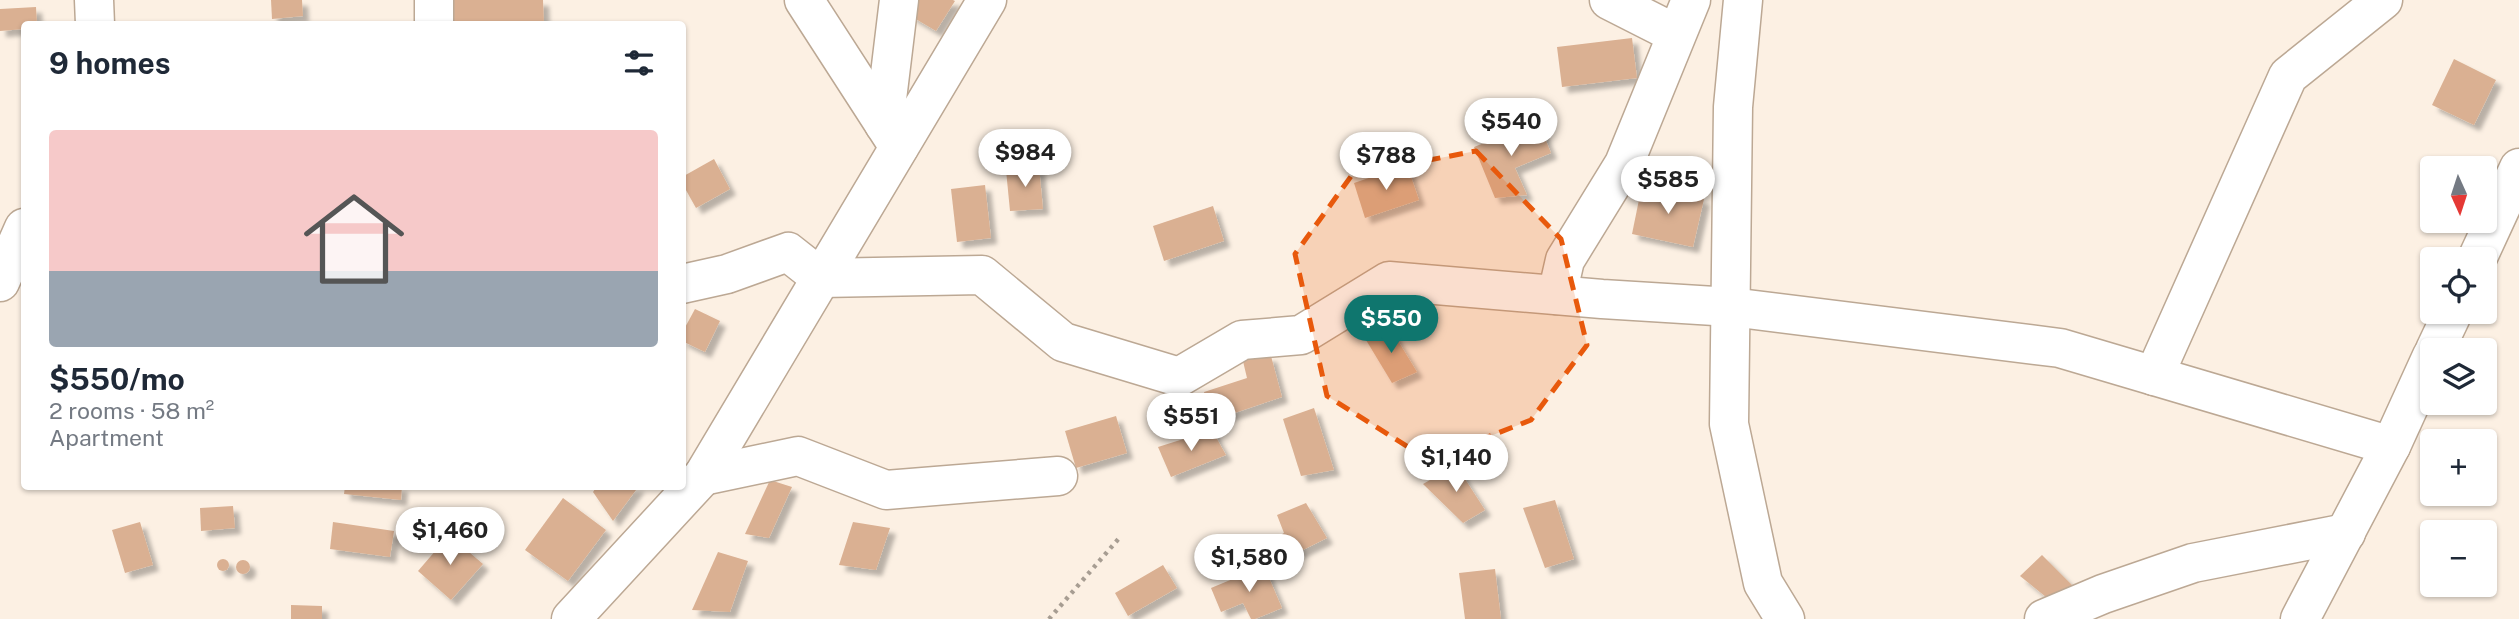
<!DOCTYPE html>
<meta charset="utf-8">
<style>
body{margin:0;font-family:"Public Sans",sans-serif;background:#f2f2f3;color:#1f2937;height:100vh;display:flex;flex-direction:column;font-size:26px;white-space:nowrap}
*{box-sizing:border-box;margin:0}
p{font-size:23px;color:#747a83}
.icon{flex:none;width:38px;height:38px;fill:none;stroke:currentColor;stroke-width:2;stroke-linecap:round;stroke-linejoin:round}
.map{position:relative;flex:1;overflow:hidden}
.panel{position:absolute;left:21px;top:21px;width:665px;height:469px;display:flex;flex-direction:column;background:#fff;border-radius:7px;box-shadow:0 2px 5px #0004}
.panel>*{flex:none}
.needle{width:46px;rotate:177deg}
.tools{position:absolute;left:2420px;top:156px;display:grid;gap:14px}
.tools a{display:grid;place-items:center;width:77px;height:77px;border-radius:7px;background:#fff;box-shadow:0 2px 5px #0004;font-size:35px}
.price{position:absolute;translate:-50% -60px;padding:0 16px;border-radius:24px;background:#fff;color:#222;font-size:23px;line-height:46px;filter:drop-shadow(0 2px 4px #0008)}
.price::after{content:'';position:absolute;left:50%;top:42px;width:21px;height:16px;margin-left:-10px;background:inherit;clip-path:polygon(0 0,100% 0,50% 100%)}
.price.active{background:#0f766e;color:#fff}
ul{padding:0;list-style:none}
li{display:grid;align-content:center;gap:14px;height:371px;padding:0 28px}
li span{display:grid;place-items:center;height:217px;border-radius:7px;color:#555}
li>.icon{margin-inline-start:auto}
span .icon{width:126px;height:126px;fill:#fffc;stroke-width:1}
li b{font-size:30px}
h2{display:flex;justify-content:space-between;align-items:center;height:84px;padding:0 28px;font-size:30px}
.map>svg:first-child{display:block}
.building{fill:#dab092;filter:url(#shadow)}
.lines{fill:none;stroke-linecap:round;stroke-linejoin:round}
.street-casing{stroke:#bca894;stroke-width:41}
.path{stroke:#a79d92;stroke-width:4.5;stroke-dasharray:3.5 5;stroke-linecap:butt}
.street{stroke:#fff;stroke-width:38}
.marked{fill:#e8590c;fill-opacity:0.2;stroke:#e8590c;stroke-width:5;stroke-dasharray:14 9;stroke-linejoin:round}
</style>
<div class="map">
<svg width="2519" height="619" viewBox="0 0 2519 619">
<defs>
<filter id="shadow"><feDropShadow dx="6" dy="6" stdDeviation="2" flood-color="#0004"/></filter>
</defs>
<rect width="100%" height="100%" fill="#fcf0e3"/>
<g class="building">
<polygon points="271,0 302,0 303,16 272,19"/>
<polygon points="452,0 543,0 544,23 453,24"/>
<polygon points="918,0 953,0 955,1 936,31 909,15"/>
<polygon points="36,7 37,24 24,24 24,29 0,31 0,9"/>
<polygon points="1632,38 1637,78 1562,87 1557,47"/>
<polygon points="2454,59 2496,80 2474,125 2432,105"/>
<polygon points="1538,121 1551,153 1515,168 1527,195 1495,198 1474,147"/>
<polygon points="714,159 730,189 696,208 682,183 682,177"/>
<polygon points="1407,165 1419,200 1365,218 1354,183"/>
<polygon points="1039,167 1043,209 1010,211 1006,170"/>
<polygon points="985,185 991,238 957,242 951,189"/>
<polygon points="1642,185 1704,199 1693,247 1632,234"/>
<polygon points="1213,206 1224,241 1164,261 1153,226"/>
<polygon points="695,309 720,321 705,352 682,341 682,333"/>
<polygon points="1389,326 1417,372 1392,383 1366,340"/>
<polygon points="1271,356 1282,397 1211,421 1204,392 1247,378 1242,357"/>
<polygon points="1314,408 1334,470 1301,476 1283,419"/>
<polygon points="1116,416 1127,453 1076,468 1065,431"/>
<polygon points="1212,430 1226,455 1171,477 1158,447"/>
<polygon points="1456,465 1485,510 1463,523 1423,484"/>
<polygon points="770,480 792,487 769,538 745,534"/>
<polygon points="345,486 402,486 401,500 344,494"/>
<polygon points="597,486 639,486 613,521 593,492"/>
<polygon points="563,498 606,530 568,581 525,550"/>
<polygon points="1555,500 1574,559 1545,568 1523,508"/>
<polygon points="1306,503 1327,538 1269,567 1258,548 1284,533 1277,515"/>
<polygon points="233,506 235,528 201,531 200,508"/>
<polygon points="140,522 153,565 125,573 112,530"/>
<polygon points="333,522 394,531 390,557 330,549"/>
<polygon points="853,522 890,528 876,570 839,565"/>
<polygon points="449,535 483,564 451,600 418,571"/>
<polygon points="718,552 748,561 730,612 692,610"/>
<polygon points="2042,555 2074,587 2051,601 2020,576"/>
<circle cx="223" cy="565" r="6"/>
<circle cx="243" cy="567" r="7"/>
<polygon points="1163,565 1177,588 1128,616 1115,593"/>
<polygon points="1264,566 1282,608 1255,619 1251,619 1243,603 1221,612 1211,588"/>
<polygon points="1495,569 1501,619 1465,619 1459,573"/>
<polygon points="291,605 322,606 322,619 291,619"/>
</g>
<g class="lines">
<defs>
<g id="street">
<polyline points="94,0 95,24"/>
<polyline points="804,0 899,147"/>
<polyline points="1609,0 1676,34"/>
<polyline points="1743,0 1733,107 1729,424 1763,583 1785,619"/>
<polyline points="434,24 434,0"/>
<polyline points="884,124 899,0"/>
<polyline points="2477,259 2519,168"/>
<polyline points="0,282 24,228"/>
<polyline points="682,284 727,274 788,252 821,278 982,275 1063,342 1179,377 1242,340 1301,335 1389,281 1602,299 1731,307 2060,348 2391,446"/>
<polyline points="1557,295 1565,260 1624,164 1691,0"/>
<polyline points="2435,350 2453,312"/>
<polyline points="2154,376 2288,76 2383,0"/>
<polyline points="703,476 798,456 886,490 1058,476"/>
<polyline points="571,619 703,476 987,0"/>
<polyline points="2044,619 2103,594 2193,563 2346,533"/>
<polyline points="2300,619 2391,446 2432,356"/>
</g>
</defs>
<use href="#street" class="street-casing"/>
<polyline class="path" points="1049,619 1121,536"/>
<use href="#street" class="street"/>
</g>
<path class="marked" d="M1476,151L1561,239L1587,345L1531,420L1429,460L1327,396L1295,254L1352,175Z"/>
</svg>
<div class="tools">
<a><svg class="needle" viewBox="-14 -14 28 28"><path d="M0-13l5 13h-10z" fill="#e53935"/><path d="M0 13l5-13h-10z" fill="#747a83"/></svg></a>
<a><svg class="icon" aria-label="locate" viewBox="0 0 24 24"><circle cx="12" cy="12" r="6"/><path d="M12 2v4M12 18v4M2 12h4M18 12h4"/></svg></a>
<a><svg class="icon" aria-label="layers" viewBox="0 0 24 24"><path d="M12 4l9 5-9 5-9-5zM3 14l9 5 9-5"/></svg></a>
<a>+</a>
<a>−</a>
</div>
<b class="price" style="left:1511px;top:158px">$540</b>
<b class="price" style="left:1025px;top:189px">$984</b>
<b class="price" style="left:1386px;top:192px">$788</b>
<b class="price" style="left:1668px;top:216px">$585</b>
<b class="price active" style="left:1391px;top:355px">$550</b>
<b class="price" style="left:1191px;top:453px">$551</b>
<b class="price" style="left:1456px;top:494px">$1,140</b>
<b class="price" style="left:450px;top:567px">$1,460</b>
<b class="price" style="left:1249px;top:594px">$1,580</b>
<section class="panel">
<h2>9 homes<svg class="icon" aria-label="filters" viewBox="0 0 24 24"><path d="M4 7h16M4 17h16"/><circle cx="9" cy="7" r="2"/><circle cx="15" cy="17" r="2"/></svg></h2>
<ul>
<li><span style="background:linear-gradient(#f6c9c9 65%,#9aa5b1 0)"><svg class="icon" aria-label="home" viewBox="0 0 24 24"><path d="M3 11l9-7 9 7M6 9v11h12V9"/></svg></span><div><b>$550/mo</b><p>2 rooms · 58 m²</p><p>Apartment</p></div></li>
</ul>
</section>
</div>
